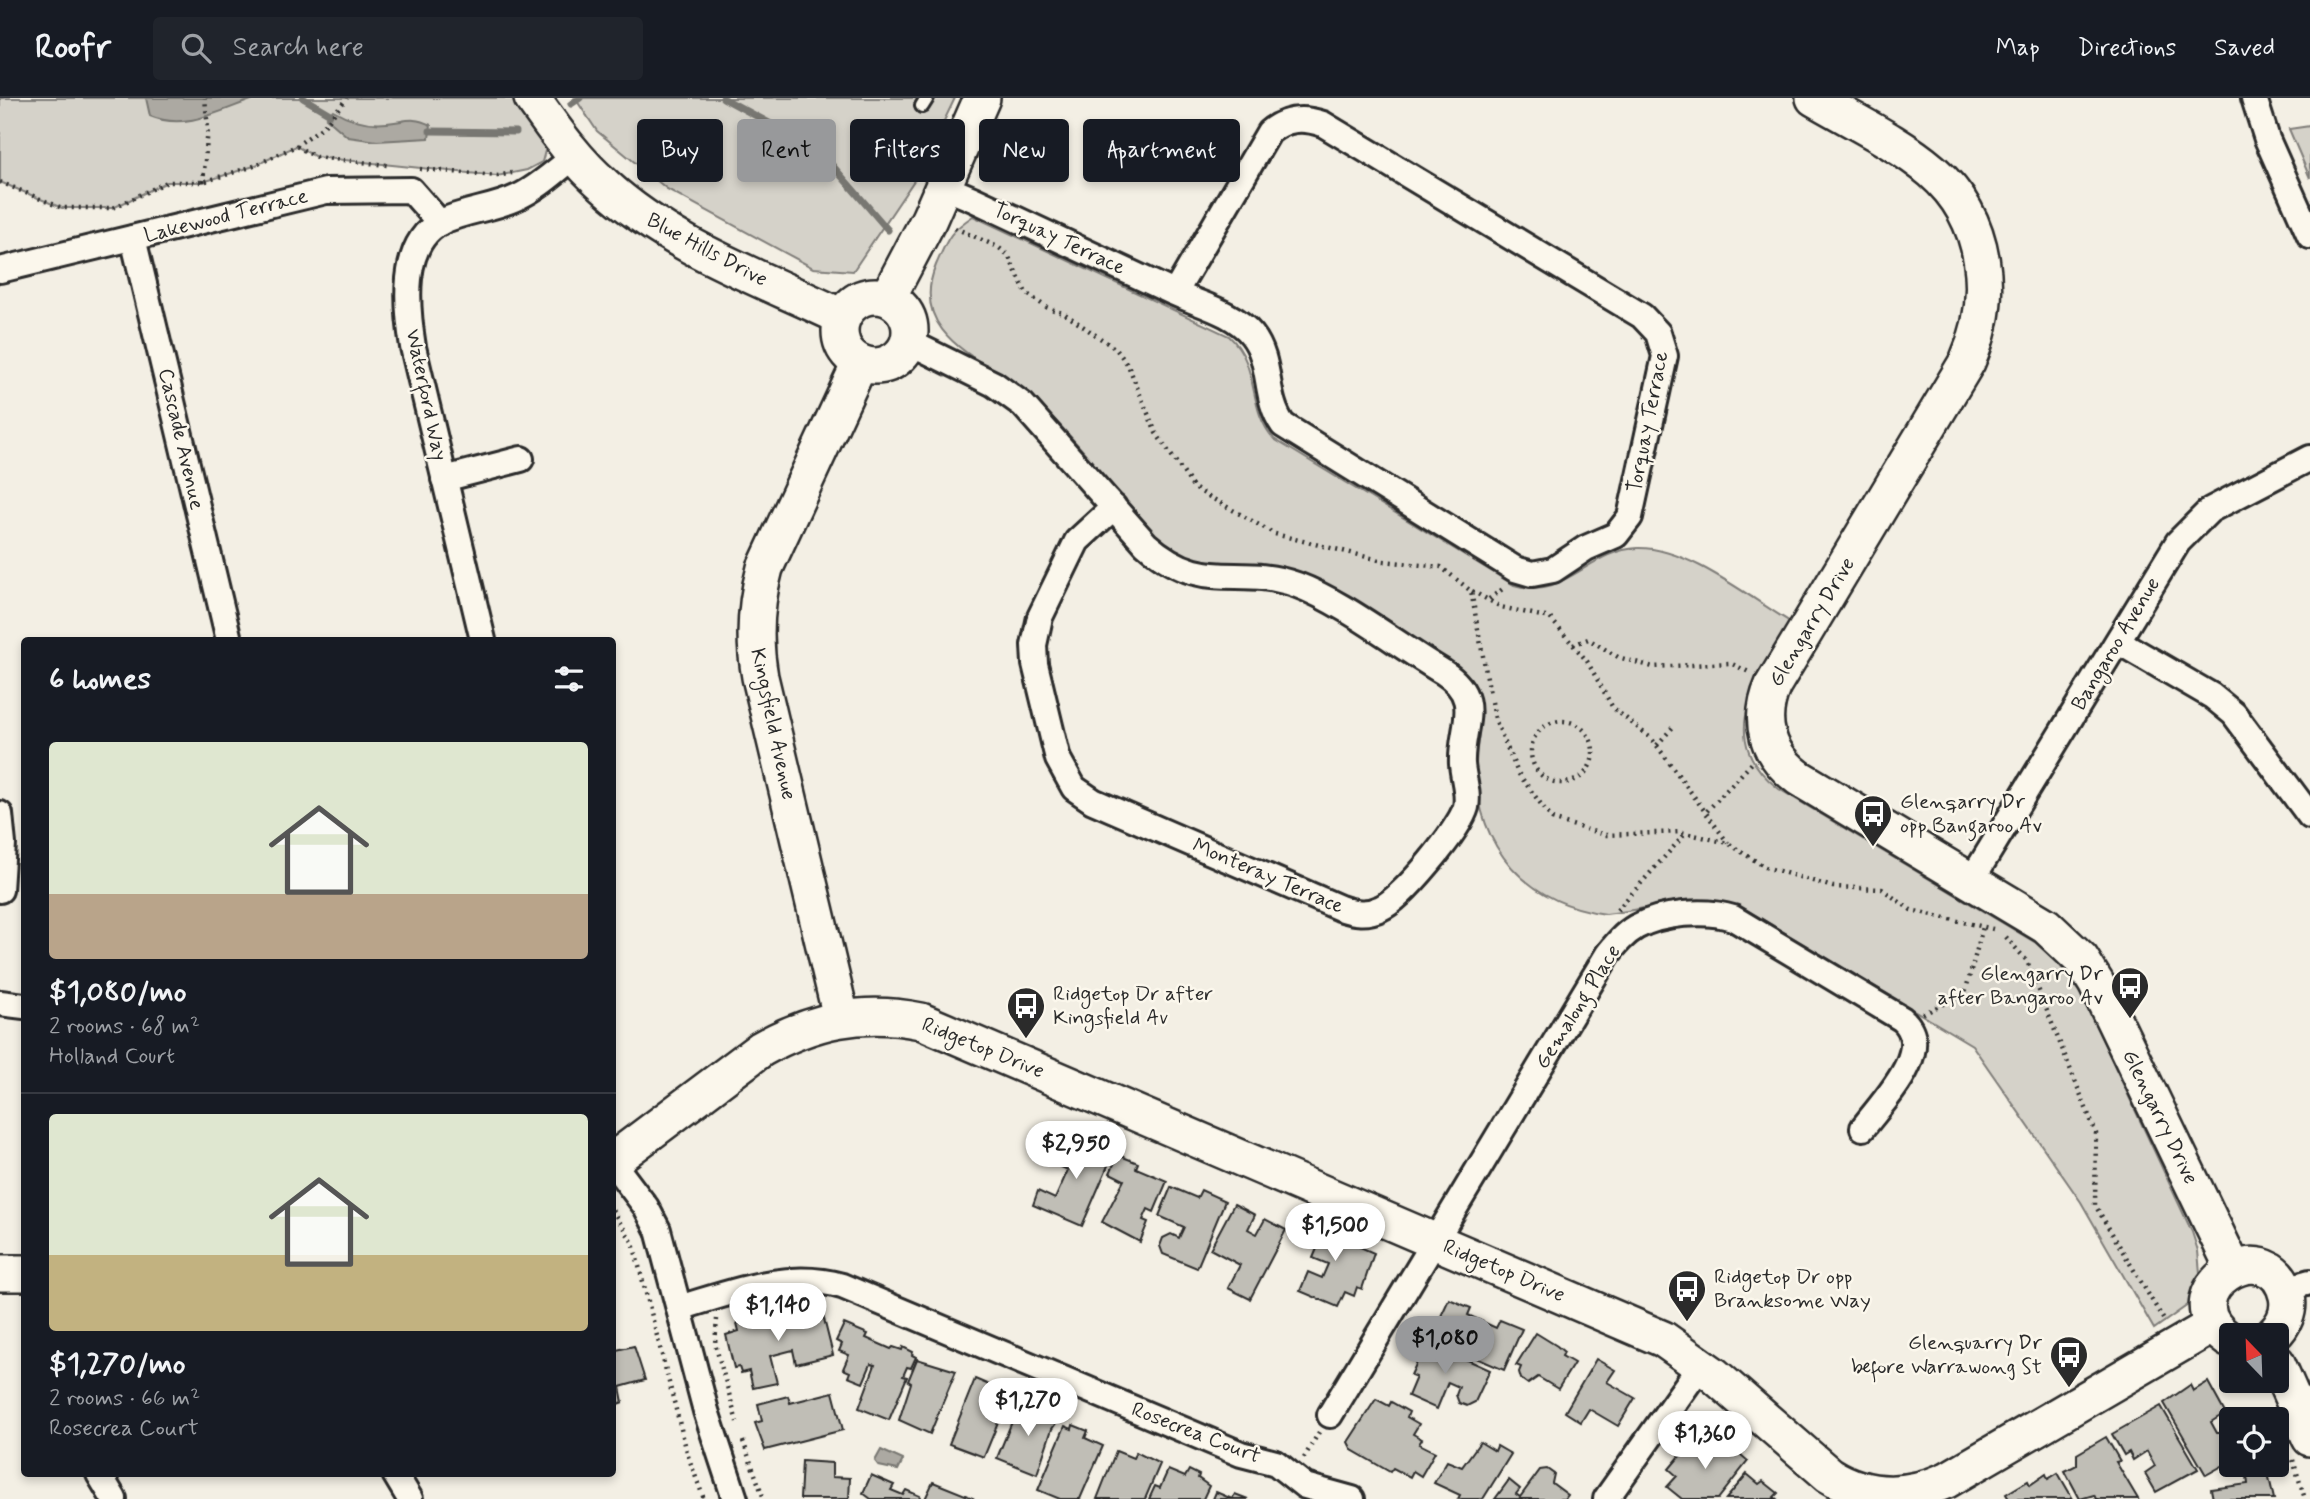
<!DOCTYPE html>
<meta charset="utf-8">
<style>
body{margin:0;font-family:Mynerve,sans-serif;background:#20242c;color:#f1f3f6;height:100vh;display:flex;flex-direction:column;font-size:26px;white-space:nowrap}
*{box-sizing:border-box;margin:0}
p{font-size:23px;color:#9ea1a6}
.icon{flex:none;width:38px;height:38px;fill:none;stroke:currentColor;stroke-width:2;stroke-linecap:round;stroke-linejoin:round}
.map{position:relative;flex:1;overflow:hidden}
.drawer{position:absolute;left:21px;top:539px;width:595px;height:840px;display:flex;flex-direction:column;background:#171b24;border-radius:7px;box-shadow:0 4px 10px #0003}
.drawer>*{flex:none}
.top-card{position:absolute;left:637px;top:21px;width:665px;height:63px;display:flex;gap:14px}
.needle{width:46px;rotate:337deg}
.controls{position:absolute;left:2219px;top:1225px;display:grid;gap:14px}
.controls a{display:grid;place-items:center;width:70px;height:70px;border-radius:7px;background:#171b24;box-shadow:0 4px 10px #0003;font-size:35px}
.price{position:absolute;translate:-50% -60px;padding:0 16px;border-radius:24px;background:#fff;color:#222;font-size:23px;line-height:46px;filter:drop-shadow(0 2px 4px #0008)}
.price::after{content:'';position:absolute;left:50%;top:42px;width:21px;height:16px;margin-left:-10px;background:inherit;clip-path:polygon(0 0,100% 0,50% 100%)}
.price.current{background:#98999b;color:#111}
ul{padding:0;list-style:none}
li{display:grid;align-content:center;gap:14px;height:371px;padding:0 28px}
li+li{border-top:2px solid #363941}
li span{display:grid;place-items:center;height:217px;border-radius:7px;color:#555}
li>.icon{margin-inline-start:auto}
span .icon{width:126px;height:126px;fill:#fffc;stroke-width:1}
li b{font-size:30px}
h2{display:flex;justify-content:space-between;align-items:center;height:84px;padding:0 28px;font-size:30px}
.pill{padding:0 24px;border-radius:7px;background:#171b24;box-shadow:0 4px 10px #0003;font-size:24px;line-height:63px}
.pill.current{background:#98999b;color:#111}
header{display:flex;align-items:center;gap:42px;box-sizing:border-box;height:98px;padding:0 35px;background:#171b24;border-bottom:2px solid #363941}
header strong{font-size:33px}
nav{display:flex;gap:38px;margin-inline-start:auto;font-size:24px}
.search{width:490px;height:63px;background:#20242c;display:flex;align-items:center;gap:18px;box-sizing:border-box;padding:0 24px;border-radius:7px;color:#9ea1a6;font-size:26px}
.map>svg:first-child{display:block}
.green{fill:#d5d2c9;stroke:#807e7a;stroke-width:2}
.water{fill:#aca9a2;stroke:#787772;stroke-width:2}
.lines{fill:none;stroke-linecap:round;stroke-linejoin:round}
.stream{stroke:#787772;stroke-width:7}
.building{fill:#c0beb6;stroke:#2b2b2b;stroke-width:2}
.lane-casing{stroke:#2b2b2b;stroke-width:18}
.street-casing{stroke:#2b2b2b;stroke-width:30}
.secondary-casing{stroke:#2b2b2b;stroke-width:40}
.path{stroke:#2b2b2b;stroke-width:4.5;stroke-dasharray:2 5;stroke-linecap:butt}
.lane{stroke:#fbf7ec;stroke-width:12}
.street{stroke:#fbf7ec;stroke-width:24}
.secondary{stroke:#fbf7ec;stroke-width:35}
.labels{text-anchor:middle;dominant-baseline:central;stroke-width:5;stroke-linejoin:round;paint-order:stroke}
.street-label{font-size:21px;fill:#2b2b2b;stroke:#fbf7ec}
.poi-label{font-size:21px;fill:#2b2b2b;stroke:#fbf7ec;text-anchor:start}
</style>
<header>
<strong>Roofr</strong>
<div class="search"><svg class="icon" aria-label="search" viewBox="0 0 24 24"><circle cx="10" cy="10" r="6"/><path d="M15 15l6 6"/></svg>Search here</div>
<nav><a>Map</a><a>Directions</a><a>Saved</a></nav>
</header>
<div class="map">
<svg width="2310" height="1401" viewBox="0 0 2310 1401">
<rect width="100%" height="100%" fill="#f3efe4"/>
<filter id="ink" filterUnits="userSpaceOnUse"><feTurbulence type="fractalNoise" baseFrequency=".0143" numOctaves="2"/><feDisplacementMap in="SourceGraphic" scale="14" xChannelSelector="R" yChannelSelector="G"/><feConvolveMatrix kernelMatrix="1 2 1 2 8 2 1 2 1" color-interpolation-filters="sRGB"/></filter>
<g filter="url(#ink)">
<g class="green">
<polygon points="0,0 514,0 546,49 542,64 527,72 497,78 316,59 296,48 254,68 203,84 167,84 113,110 62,110 0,84"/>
<polygon points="575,0 955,0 919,75 853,173 813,170 667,91 597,33"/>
<polygon points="2310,28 2310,80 2289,31"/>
<path d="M973,118L1229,238C1261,268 1246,310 1274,341L1514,487C1564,503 1588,452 1638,450C1688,449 1750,500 1792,525C1760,580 1711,639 1779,691L2036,845L2058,865L2082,898L2192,1134L2198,1153L2202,1197L2154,1231L2081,1104L1972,947L1745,811C1701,796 1651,810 1606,816C1526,805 1478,751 1476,671C1475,634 1492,604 1464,574L1302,476L1269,468L1200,464L1174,453L1152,435C1114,391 1078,343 1036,303C994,264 905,242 936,167C948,140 948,135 973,118Z"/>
</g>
<g class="water">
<path d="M146,0H257C221,12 186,33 150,18Z"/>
<path d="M333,12C350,22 368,27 387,25C407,23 412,18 431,27L429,40L377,43L348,39L326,20Z"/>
<polygon points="881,1352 903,1362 898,1372 879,1368 875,1363"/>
</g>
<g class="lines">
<g class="stream">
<polyline points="303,0 330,16"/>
<polyline points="723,0 819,52 888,132"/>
<polyline points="571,6 580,0"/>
<polyline points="430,33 516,34"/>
</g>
</g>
<g class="building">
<polygon points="1059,1042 1082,1052 1084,1056 1089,1044 1113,1056 1082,1128 1033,1107 1038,1093 1055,1101 1068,1072 1050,1064"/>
<polygon points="1118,1057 1138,1065 1136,1070 1167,1083 1154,1114 1148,1111 1143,1122 1148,1124 1140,1144 1102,1124 1124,1082 1110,1075"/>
<polygon points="1171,1089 1197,1100 1201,1092 1225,1103 1197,1170 1163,1156 1160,1148 1163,1140 1171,1136 1179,1140 1184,1129 1159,1118"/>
<polygon points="1234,1106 1255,1117 1248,1131 1257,1136 1265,1121 1286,1132 1250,1201 1228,1190 1240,1167 1210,1151"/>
<polygon points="1305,1116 1345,1134 1342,1141 1374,1155 1362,1191 1357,1189 1354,1198 1345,1194 1338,1209 1300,1193 1308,1174 1322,1180 1328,1166 1313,1160 1321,1141 1298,1131"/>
<polygon points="1449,1201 1471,1210 1468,1217 1496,1230 1500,1222 1522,1231 1504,1272 1439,1244 1443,1232 1436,1229"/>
<polygon points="810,1211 811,1215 822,1213 833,1257 796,1266 793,1252 770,1258 777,1285 753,1290 749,1273 741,1275 739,1269 734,1270 726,1237 739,1233 737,1225 775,1219 777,1224 781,1223 780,1218"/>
<polygon points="844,1226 868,1236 866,1240 891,1251 893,1249 902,1252 903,1249 913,1254 912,1257 916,1259 911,1270 907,1269 903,1278 907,1279 889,1322 859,1310 875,1267 871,1266 863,1285 848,1279 850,1274 843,1271 849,1257 839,1253 842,1246 836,1243"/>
<polygon points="1536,1235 1557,1248 1564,1254 1562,1258 1574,1265 1558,1291 1538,1279 1528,1286 1521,1281 1519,1274 1521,1269 1516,1267"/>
<polygon points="1421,1241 1490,1272 1475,1304 1467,1308 1459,1305 1456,1297 1459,1289 1448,1284 1437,1311 1408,1298 1416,1279 1411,1277 1418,1262 1412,1260"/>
<polygon points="634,1248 645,1282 620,1289 623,1304 612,1308 612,1253"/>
<polygon points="917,1261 956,1273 930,1336 899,1322 911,1285 908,1283"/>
<polygon points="1596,1261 1615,1272 1607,1284 1635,1300 1618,1328 1589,1311 1581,1324 1565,1314"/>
<polygon points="975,1281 994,1289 998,1292 995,1299 1007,1303 984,1359 949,1346"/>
<polygon points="2208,1284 2225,1315 2211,1324 2217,1335 2226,1335 2231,1343 2228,1353 2231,1363 2206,1377 2164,1305 2190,1287 2193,1293"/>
<polygon points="833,1294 843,1332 765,1352 755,1325 762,1323 758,1306 788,1298 790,1305"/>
<polygon points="1376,1301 1389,1308 1391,1304 1409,1314 1407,1319 1419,1326 1413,1336 1422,1341 1419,1346 1435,1354 1421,1378 1413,1373 1410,1379 1393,1370 1390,1374 1352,1352 1348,1344"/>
<polygon points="1041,1307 1061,1318 1052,1331 1037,1376 997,1360 1018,1309 1037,1316"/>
<polygon points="2161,1308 2198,1371 2156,1394 2145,1375 2155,1368 2147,1353 2133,1362 2129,1354 2124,1357 2112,1336"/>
<polygon points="1073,1327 1088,1333 1085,1340 1103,1348 1080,1401 1060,1401 1038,1392 1065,1328 1072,1331"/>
<polygon points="1697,1338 1723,1356 1731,1348 1748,1363 1718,1401 1682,1401 1667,1389 1677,1378 1669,1371"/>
<polygon points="2106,1339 2120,1363 2116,1364 2138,1401 2096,1401 2094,1397 2080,1401 2065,1373 2077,1367 2077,1356"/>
<polygon points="1480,1344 1495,1353 1497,1348 1511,1356 1483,1401 1458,1401 1460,1397 1434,1385 1447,1363 1462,1369"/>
<polygon points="1116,1353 1133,1360 1136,1354 1160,1366 1145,1401 1097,1401"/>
<polygon points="802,1363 832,1365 832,1379 850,1380 849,1401 800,1401"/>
<polygon points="1547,1371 1554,1376 1552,1385 1568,1397 1565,1401 1495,1401 1509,1382 1520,1391 1516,1396 1520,1399 1540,1372"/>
<polygon points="1168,1372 1185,1379 1189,1372 1199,1377 1198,1380 1209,1388 1203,1401 1149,1401 1155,1388 1160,1390"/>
<polygon points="2058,1375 2073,1401 2009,1401 2006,1396 2028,1383 2030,1387 2046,1376 2048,1381"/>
<polygon points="2268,1375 2274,1401 2213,1401 2211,1391 2248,1386 2247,1378"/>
<polygon points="1747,1376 1759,1386 1763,1383 1778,1395 1774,1399 1777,1401 1726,1401"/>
<polygon points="871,1377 894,1387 891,1392 903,1397 906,1392 920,1398 919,1401 871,1401 863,1395"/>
<polygon points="933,1384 973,1400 972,1401 925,1401"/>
<polygon points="1216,1394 1232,1401 1235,1396 1248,1401 1213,1401"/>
</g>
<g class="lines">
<defs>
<polyline id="lane" points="922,8 927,0"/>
<g id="street">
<polyline points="2254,0 2267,41 2310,138"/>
<path d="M942,88L973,101C1039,132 1106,163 1172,194C1198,206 1234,214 1252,237C1273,264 1263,299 1283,327L1515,471L1532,476L1553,472L1586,450L1616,437L1630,419L1665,258L1658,235L1642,218L1323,26C1303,19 1286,20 1269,34L1175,195"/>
<polyline points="133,140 229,542"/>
<polyline points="0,172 326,93 411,92 440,125"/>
<path d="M909,244L994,286L1023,307L1146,446C1205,498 1237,465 1297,487C1343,504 1399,548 1443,574C1485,601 1460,629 1462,666C1463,680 1469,695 1466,709C1460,731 1402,801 1381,810C1367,817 1354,815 1340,810L1093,703L1074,690L1058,661L1035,566L1034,547L1040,519L1077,443L1114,409"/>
<polyline points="444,381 521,361"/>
<path d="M483,542L413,249C407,211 399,146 441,124C465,112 494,111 518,99C538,90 557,72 575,58"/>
<polyline points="2119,544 2212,598 2234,616 2310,718"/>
<polyline points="0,716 3,746 0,792"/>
<polyline points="1971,783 2178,444 2210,412 2310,360"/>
<polyline points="0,905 24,908"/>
<polyline points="612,1064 646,1109 658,1132 706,1313 735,1401"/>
<polyline points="2285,1191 2310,1184"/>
<path d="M679,1210C733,1194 787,1172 842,1188L1241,1356L1276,1365L1305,1388L1352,1401"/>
<path d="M1330,1317L1608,856C1616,846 1624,836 1636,829C1661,815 1706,811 1733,820L1902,921C1936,951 1883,1003 1863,1030"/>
<polyline points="99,1376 114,1401"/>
<polyline points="395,1376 410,1401"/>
<polyline points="1606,1401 1701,1267"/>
</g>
<g id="secondary">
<path d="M532,0C554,31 575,62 604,87C671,149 761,180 842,219"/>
<path d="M1814,0C1853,23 1898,44 1932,73C1988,121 1996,199 1967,264L1773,587C1757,624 1767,656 1799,680L2046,828L2081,861L2096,885L2233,1170"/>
<circle cx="875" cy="233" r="35"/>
<polyline points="888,199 929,121 982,0"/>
<path d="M841,919L760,579C753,541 755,507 765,470L860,265"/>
<path d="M612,1063L761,951C813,922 862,911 921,923L1663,1241L1714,1277L1829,1377C1867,1401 1907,1400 1947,1382L2213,1227"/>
<polyline points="0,1175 24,1175"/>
<path d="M2228,1241C2163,1195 2270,1127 2287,1198C2290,1213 2284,1227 2273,1237"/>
<polyline points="2277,1265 2310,1340"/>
</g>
</defs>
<use href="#lane" class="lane-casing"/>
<use href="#street" class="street-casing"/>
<use href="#secondary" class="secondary-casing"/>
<g class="path">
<polyline points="296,48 324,28 347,0"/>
<polyline points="420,71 497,78 512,75"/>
<polyline points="0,84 62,110 113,110 167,84 203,84 254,68 296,48 316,59 387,67"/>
<polyline points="203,84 208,31 205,0"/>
<polyline points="955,130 998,149 1008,157 1026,195 1046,209 1065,216 1116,251 1128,267 1156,335 1194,390 1275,436 1383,463 1441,469 1471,493 1490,596"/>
<polyline points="1472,493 1501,509 1550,520 1587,563 1613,610 1652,641 1728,745"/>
<polyline points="1489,501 1504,490"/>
<polyline points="1573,547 1588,541 1618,559 1653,569 1730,565 1751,575"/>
<polyline points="1492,604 1495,621 1518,675 1552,721 1605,737 1681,734 1728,745 1765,769 1833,789 1882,791 1911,812 1993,831"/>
<circle cx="1562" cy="654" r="31"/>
<polyline points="1657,647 1674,628"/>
<polyline points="1707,713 1752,665"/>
<polyline points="1617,812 1686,735"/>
<polyline points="2006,839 2027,863 2096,1035 2095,1107 2165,1224"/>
<polyline points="1923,916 1965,895 1983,829"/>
<polyline points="612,1112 633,1145 688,1358 704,1401"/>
<polyline points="717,1221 715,1246 737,1324"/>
<polyline points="743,1343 764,1401"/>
<polyline points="1304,1360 1319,1334"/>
<polyline points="2293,1362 2305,1401"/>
</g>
<use href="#lane" class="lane"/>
<use href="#street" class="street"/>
<use href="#secondary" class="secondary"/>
</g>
</g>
<defs>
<symbol id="bus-pin" viewBox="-11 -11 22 30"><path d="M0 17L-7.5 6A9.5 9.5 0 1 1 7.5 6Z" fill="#2b2b2b" stroke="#fbf7ec"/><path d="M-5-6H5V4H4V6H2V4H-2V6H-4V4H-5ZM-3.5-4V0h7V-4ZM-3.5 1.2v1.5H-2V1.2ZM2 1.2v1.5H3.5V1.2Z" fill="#fff"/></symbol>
</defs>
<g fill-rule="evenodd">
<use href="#bus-pin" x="1851" y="694" width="44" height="60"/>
<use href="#bus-pin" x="2108" y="866" width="44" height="60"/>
<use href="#bus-pin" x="1004" y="886" width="44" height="60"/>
<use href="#bus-pin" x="1665" y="1169" width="44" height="60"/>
<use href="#bus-pin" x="2047" y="1235" width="44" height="60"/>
</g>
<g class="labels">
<g class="street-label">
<text transform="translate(226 118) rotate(-14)">Lakewood Terrace</text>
<text transform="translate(1059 141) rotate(25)">Torquay Terrace</text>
<text transform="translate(707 152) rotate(28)">Blue Hills Drive</text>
<text transform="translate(426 297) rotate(78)">Waterford Way</text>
<text transform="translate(1648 324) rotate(-79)">Torquay Terrace</text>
<text transform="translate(181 341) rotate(77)">Cascade Avenue</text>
<text transform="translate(1812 524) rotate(-59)">Glengarry Drive</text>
<text transform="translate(2116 546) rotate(-59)">Bangaroo Avenue</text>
<text transform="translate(773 626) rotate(78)">Kingsfield Avenue</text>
<text transform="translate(1268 778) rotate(23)">Monteray Terrace</text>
<text transform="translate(1578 909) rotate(-58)">Gemalong Place</text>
<text transform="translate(983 950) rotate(22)">Ridgetop Drive</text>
<text transform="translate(2160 1019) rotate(64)">Glengarry Drive</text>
<text transform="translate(1504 1173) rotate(23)">Ridgetop Drive</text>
<text transform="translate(1196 1335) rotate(21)">Rosecrea Court</text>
</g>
<g class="poi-label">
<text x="1900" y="704">Glenqarry Dr<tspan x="1900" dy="24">opp Bangaroo Av</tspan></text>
<text x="2103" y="876" text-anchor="end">Glengarry Dr<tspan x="2103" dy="24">after Bangaroo Av</tspan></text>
<text x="1053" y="896">Ridgetop Dr after<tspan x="1053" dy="24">Kingsfield Av</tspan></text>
<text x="1714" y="1179">Ridgetop Dr opp<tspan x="1714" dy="24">Branksome Way</tspan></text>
<text x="2042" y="1245" text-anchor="end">Glenquarry Dr<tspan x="2042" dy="24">before Warrawong St</tspan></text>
</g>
</g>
</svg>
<div class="controls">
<a><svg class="needle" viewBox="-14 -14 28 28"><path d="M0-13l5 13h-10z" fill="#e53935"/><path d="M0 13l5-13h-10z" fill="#9ea1a6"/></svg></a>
<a><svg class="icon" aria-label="locate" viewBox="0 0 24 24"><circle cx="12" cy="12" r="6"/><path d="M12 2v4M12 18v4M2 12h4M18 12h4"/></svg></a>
</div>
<b class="price" style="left:1076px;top:1083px">$2,950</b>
<b class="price" style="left:1335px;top:1165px">$1,500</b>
<b class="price" style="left:778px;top:1245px">$1,140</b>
<b class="price current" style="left:1445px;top:1278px">$1,080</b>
<b class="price" style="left:1028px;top:1340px">$1,270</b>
<b class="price" style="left:1705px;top:1373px">$1,360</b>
<div class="top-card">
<a class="pill">Buy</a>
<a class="pill current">Rent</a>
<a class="pill">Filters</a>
<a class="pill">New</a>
<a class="pill">Apartment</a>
</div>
<section class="drawer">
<h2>6 homes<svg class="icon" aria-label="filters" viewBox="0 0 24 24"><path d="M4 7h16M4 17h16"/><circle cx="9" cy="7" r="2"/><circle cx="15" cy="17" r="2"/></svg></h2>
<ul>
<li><span style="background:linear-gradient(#dfe7d0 70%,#b9a48a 0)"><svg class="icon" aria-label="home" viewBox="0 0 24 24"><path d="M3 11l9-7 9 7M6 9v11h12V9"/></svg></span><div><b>$1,080/mo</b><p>2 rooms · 68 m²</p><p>Holland Court</p></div></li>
<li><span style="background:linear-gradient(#dfe7d0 65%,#c2b280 0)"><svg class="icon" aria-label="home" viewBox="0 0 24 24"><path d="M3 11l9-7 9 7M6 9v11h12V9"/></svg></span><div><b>$1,270/mo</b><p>2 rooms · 66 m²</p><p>Rosecrea Court</p></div></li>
</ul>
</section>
</div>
